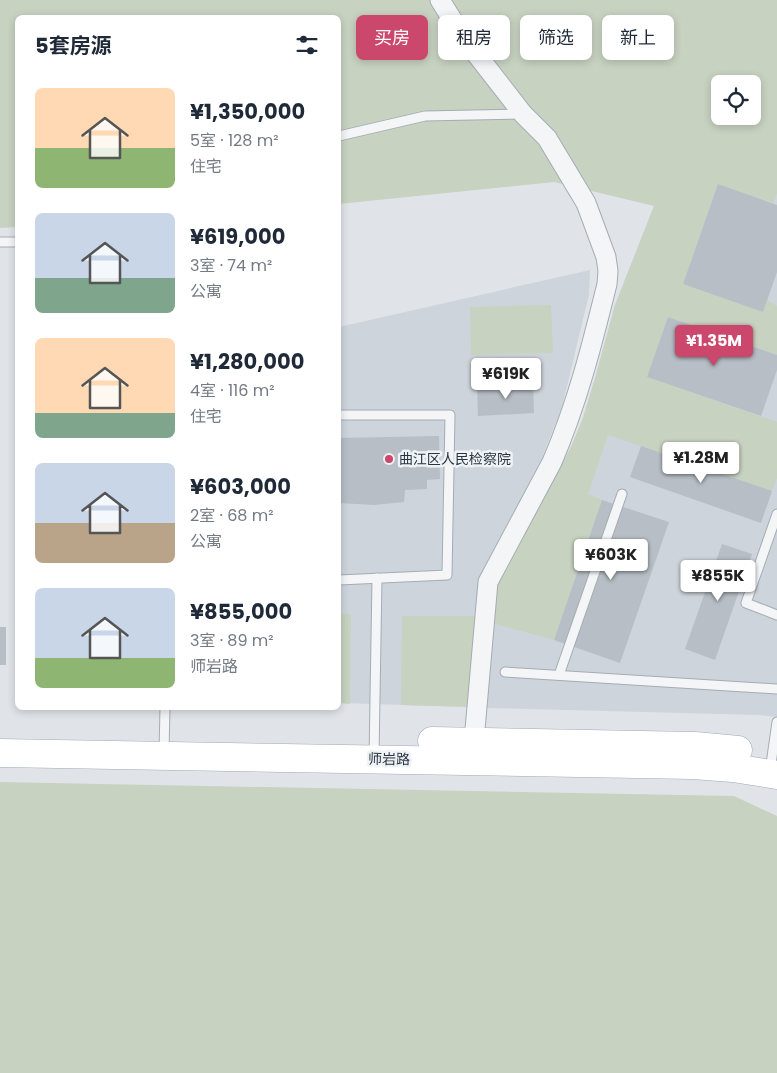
<!DOCTYPE html>
<html lang="zh">
<meta charset="utf-8">
<style>
body{margin:0;font-family:Poppins,"Noto Sans SC",sans-serif;background:#f6f6f7;color:#1f2937;height:100vh;display:flex;flex-direction:column;font-size:19px;white-space:nowrap}
*{box-sizing:border-box;margin:0}
p{font-size:16px;color:#747a83}
.icon{flex:none;width:28px;height:28px;fill:none;stroke:currentColor;stroke-width:2;stroke-linecap:round;stroke-linejoin:round}
.map{position:relative;flex:1;overflow:hidden}
.details{position:absolute;left:15px;top:15px;width:326px;height:695px;display:flex;flex-direction:column;background:#fff;border-radius:8px;box-shadow:0 2px 8px #0003}
.details>*{flex:none}
.hud{position:absolute;left:356px;top:15px;width:345px;height:45px;display:flex;gap:10px}
.buttons{position:absolute;left:711px;top:75px;display:grid;gap:10px}
.buttons a{display:grid;place-items:center;width:50px;height:50px;border-radius:8px;background:#fff;box-shadow:0 2px 8px #0003;font-size:25px}
.price{position:absolute;translate:-50% -42px;padding:0 11px;border-radius:5px;background:#fff;color:#222;font-size:16px;line-height:32px;filter:drop-shadow(0 1px 2px #0008)}
.price::after{content:'';position:absolute;left:50%;top:30px;width:15px;height:11px;margin-left:-8px;background:inherit;clip-path:polygon(0 0,100% 0,50% 100%)}
.price.current{background:#cc476c;color:#fff}
ul{padding:0;list-style:none}
li{display:flex;align-items:center;gap:15px;height:125px;padding:0 20px}
li span{display:grid;place-items:center;flex:none;width:140px;height:100px;border-radius:8px;color:#555}
li>.icon{margin-inline-start:auto}
span .icon{width:60px;height:60px;fill:#fffc;stroke-width:1}
li b{font-size:21px}
h2{display:flex;justify-content:space-between;align-items:center;height:60px;padding:0 20px;font-size:21px}
.pill{padding:0 18px;border-radius:8px;background:#fff;box-shadow:0 2px 8px #0003;font-size:18px;line-height:45px}
.pill.current{background:#cc476c;color:#fff}
.map>svg:first-child{display:block}
.built{fill:#ced4db}
.green{fill:#c8d2c1;fill-rule:evenodd}
.building{fill:#b7bec5}
.lines{fill:none;stroke-linecap:round;stroke-linejoin:round}
.service-casing{stroke:#a5acb3;stroke-width:11}
.minor-casing{stroke:#a5acb3;stroke-width:21}
.primary-casing{stroke:#9faab4;stroke-width:29}
.service{stroke:#f3f5f7;stroke-width:9}
.minor{stroke:#f3f5f7;stroke-width:19}
.primary{stroke:#fff;stroke-width:28}
.poi-dot{fill:#cc476c;stroke:#eff3f6;stroke-width:2}
.labels{text-anchor:middle;dominant-baseline:central;stroke-width:5;stroke-linejoin:round;paint-order:stroke}
.poi-label{font-size:14px;fill:#293440;stroke:#eff3f6;text-anchor:start}
.street-label{font-size:14px;fill:#293440;stroke:#eff3f6}
</style>
<div class="map">
<svg width="777" height="1073" viewBox="0 0 777 1073">
<rect width="100%" height="100%" fill="#e0e4e9"/>
<g class="built">
<polygon points="777,164 777,717 758,715 487,708 495,592 571,447 583,418 596,375 615,305 654,206"/>
<polygon points="590,270 589,295 562,407 542,458 483,571 470,707 339,703 339,327"/>
</g>
<g class="green">
<path d="M0,0H777V194L773,203L718,184L683,284L767,300L777,306V355L668,317L647,377L777,422V478L772,491L608,435L588,494L602,500L554,640L492,623L495,592L499,577L571,447L583,418L596,375L615,305L654,206L554,182L339,204V18H18L17,227L0,228ZM720,84H752V116H720Z"/>
<polygon points="551,305 553,353 471,355 470,307"/>
<polygon points="339,614 351,614 350,704 339,703"/>
<polygon points="402,616 476,616 470,707 401,705"/>
<polygon points="0,782 734,796 777,816 777,1073 0,1073"/>
</g>
<g class="building">
<polygon points="718,184 777,205 777,272 763,312 683,284"/>
<polygon points="668,317 777,355 777,370 761,416 647,377"/>
<polygon points="533,384 534,413 478,416 477,387"/>
<polygon points="439,436 440,479 427,480 427,489 405,490 404,502 374,505 339,503 339,438"/>
<polygon points="641,446 772,491 761,523 630,477"/>
<polygon points="602,500 669,522 620,663 554,640"/>
<polygon points="722,544 752,554 715,660 685,649"/>
<rect x="0" y="627" width="6" height="38"/>
</g>
<g class="lines">
<defs>
<g id="service">
<polyline points="339,136 425,116 523,114"/>
<polyline points="0,242 18,242"/>
<polyline points="339,415 450,415 447,575 339,580"/>
<polyline points="777,514 746,603 777,615"/>
<polyline points="505,672 777,689"/>
<polyline points="559,675 622,494"/>
<polyline points="164,752 165,708"/>
<polyline points="374,758 377,578"/>
<polyline points="770,771 777,722"/>
</g>
<path id="minor" d="M440,0L463,37L523,114L547,138L586,203L606,257L608,271L607,284C592,345 577,404 552,462L488,582L474,741"/>
<g id="primary">
<polyline points="432,741 695,746 738,750"/>
<polyline points="0,753 693,765 733,768 777,775"/>
</g>
</defs>
<use href="#service" class="service-casing"/>
<use href="#minor" class="minor-casing"/>
<use href="#primary" class="primary-casing"/>
<use href="#service" class="service"/>
<use href="#minor" class="minor"/>
<use href="#primary" class="primary"/>
</g>
<circle class="poi-dot" cx="389" cy="459" r="5"/>
<g class="labels">
<g class="poi-label">
<text x="399" y="459">曲江区人民检察院</text>
</g>
<g class="street-label">
<text transform="translate(389 759) rotate(1)">师岩路</text>
</g>
</g>
</svg>
<div class="buttons">
<a><svg class="icon" aria-label="locate" viewBox="0 0 24 24"><circle cx="12" cy="12" r="6"/><path d="M12 2v4M12 18v4M2 12h4M18 12h4"/></svg></a>
</div>
<b class="price current" style="left:714px;top:367px">¥1.35M</b>
<b class="price" style="left:506px;top:400px">¥619K</b>
<b class="price" style="left:701px;top:484px">¥1.28M</b>
<b class="price" style="left:611px;top:581px">¥603K</b>
<b class="price" style="left:718px;top:602px">¥855K</b>
<div class="hud">
<a class="pill current">买房</a>
<a class="pill">租房</a>
<a class="pill">筛选</a>
<a class="pill">新上</a>
</div>
<section class="details">
<h2>5套房源<svg class="icon" aria-label="filters" viewBox="0 0 24 24"><path d="M4 7h16M4 17h16"/><circle cx="9" cy="7" r="2"/><circle cx="15" cy="17" r="2"/></svg></h2>
<ul>
<li><span style="background:linear-gradient(#ffd9b3 60%,#8fb573 0)"><svg class="icon" aria-label="home" viewBox="0 0 24 24"><path d="M3 11l9-7 9 7M6 9v11h12V9"/></svg></span><div><b>¥1,350,000</b><p>5室 · 128 m²</p><p>住宅</p></div></li>
<li><span style="background:linear-gradient(#c9d6e8 65%,#7fa58c 0)"><svg class="icon" aria-label="home" viewBox="0 0 24 24"><path d="M3 11l9-7 9 7M6 9v11h12V9"/></svg></span><div><b>¥619,000</b><p>3室 · 74 m²</p><p>公寓</p></div></li>
<li><span style="background:linear-gradient(#ffd9b3 75%,#7fa58c 0)"><svg class="icon" aria-label="home" viewBox="0 0 24 24"><path d="M3 11l9-7 9 7M6 9v11h12V9"/></svg></span><div><b>¥1,280,000</b><p>4室 · 116 m²</p><p>住宅</p></div></li>
<li><span style="background:linear-gradient(#c9d6e8 60%,#b9a48a 0)"><svg class="icon" aria-label="home" viewBox="0 0 24 24"><path d="M3 11l9-7 9 7M6 9v11h12V9"/></svg></span><div><b>¥603,000</b><p>2室 · 68 m²</p><p>公寓</p></div></li>
<li><span style="background:linear-gradient(#c9d6e8 70%,#8fb573 0)"><svg class="icon" aria-label="home" viewBox="0 0 24 24"><path d="M3 11l9-7 9 7M6 9v11h12V9"/></svg></span><div><b>¥855,000</b><p>3室 · 89 m²</p><p>师岩路</p></div></li>
</ul>
</section>
</div>
